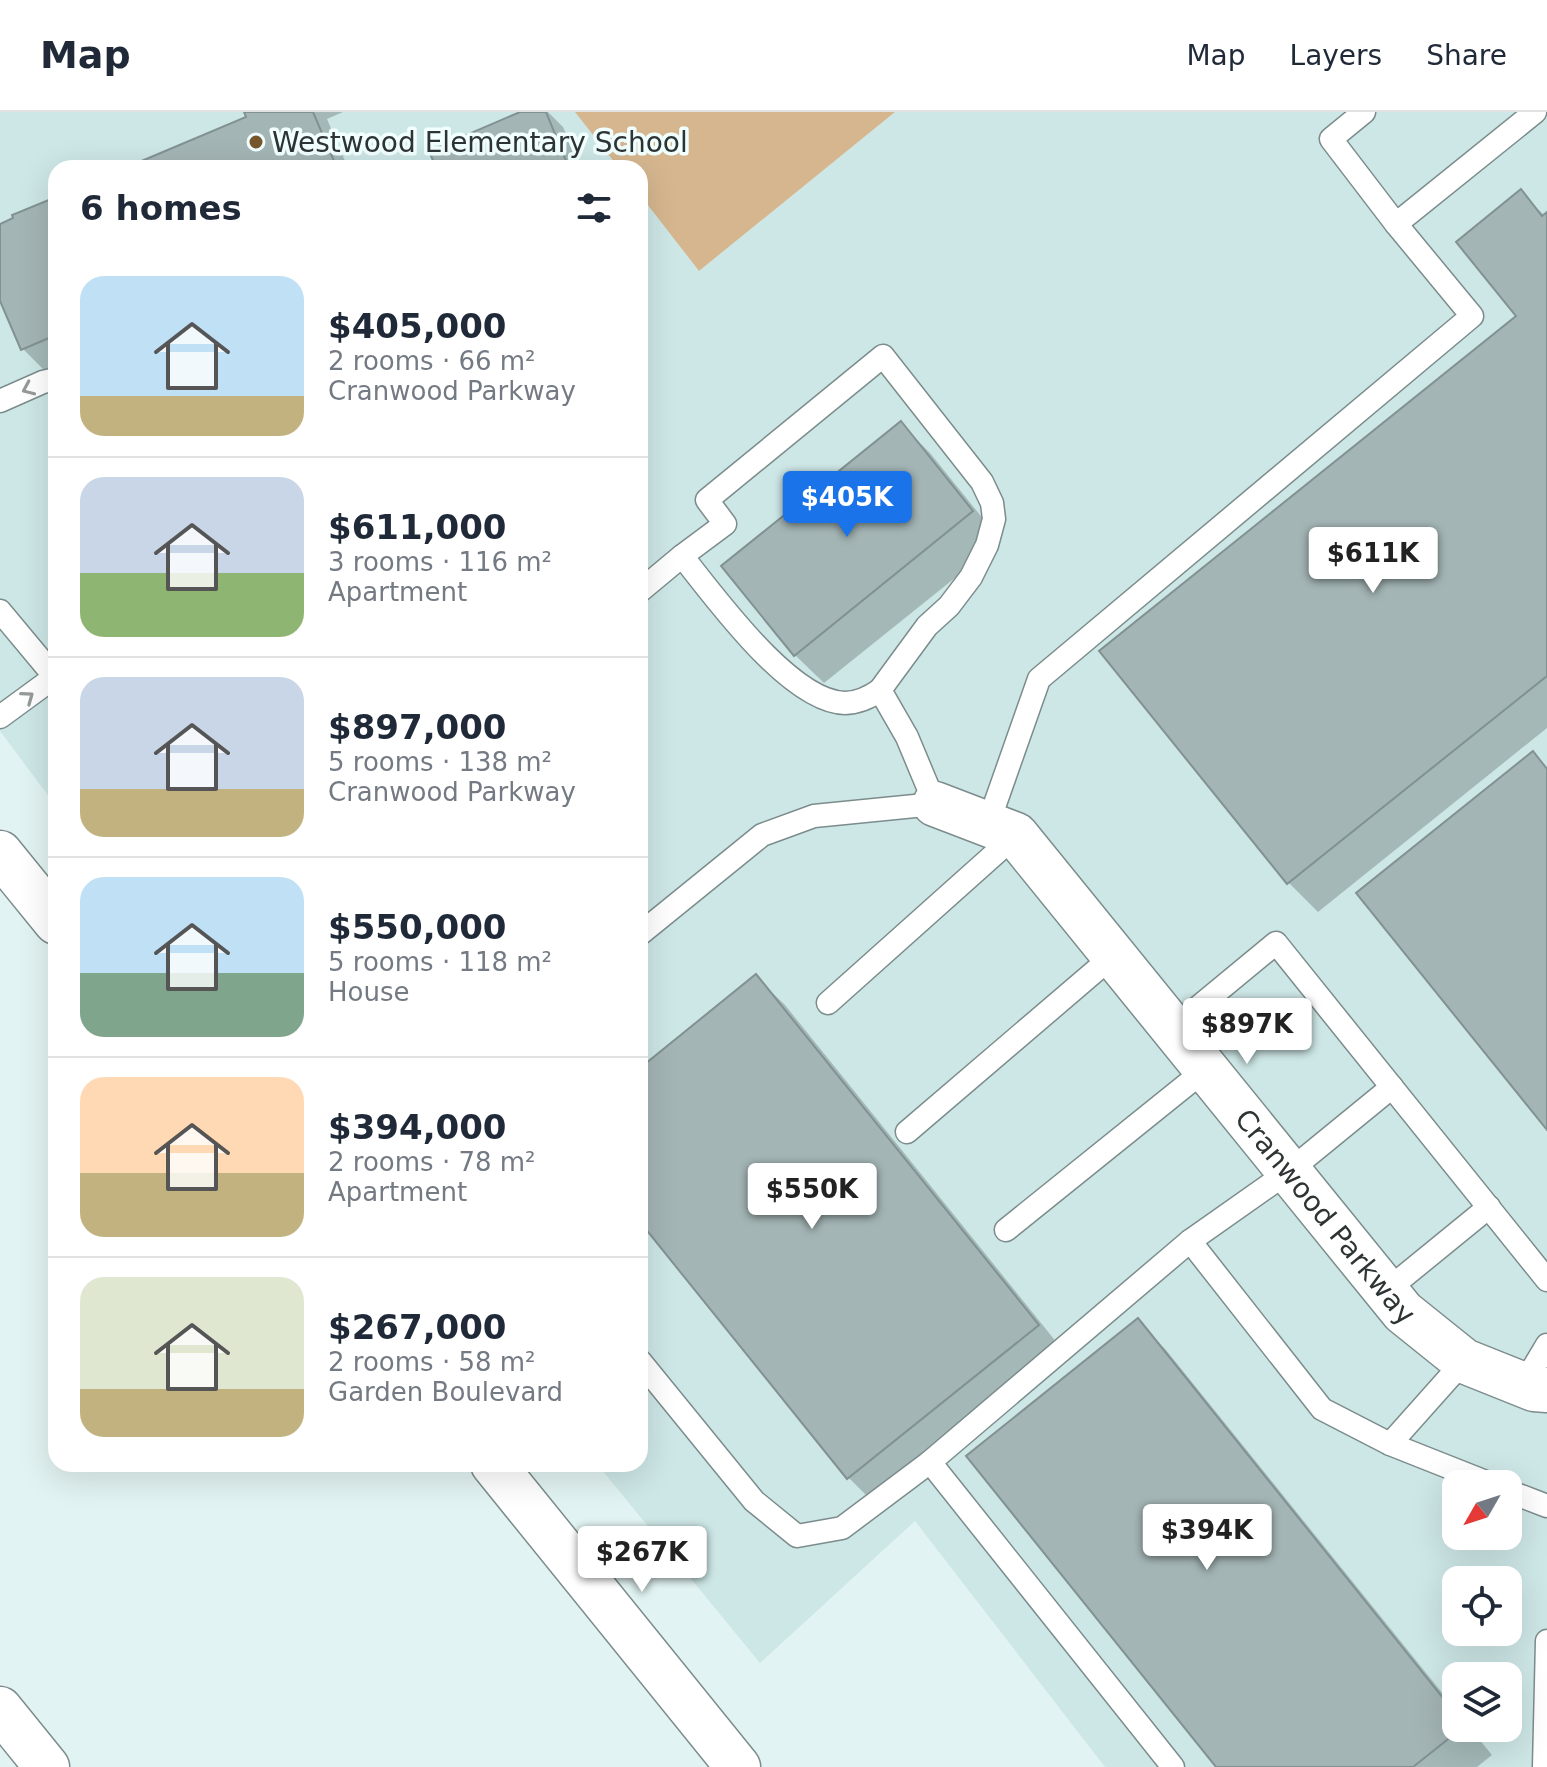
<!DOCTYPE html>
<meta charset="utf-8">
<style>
body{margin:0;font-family:"DejaVu Sans",sans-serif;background:#f2f2f3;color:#1f2937;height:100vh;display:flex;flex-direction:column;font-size:30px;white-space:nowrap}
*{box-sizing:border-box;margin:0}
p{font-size:26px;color:#747a83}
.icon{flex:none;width:44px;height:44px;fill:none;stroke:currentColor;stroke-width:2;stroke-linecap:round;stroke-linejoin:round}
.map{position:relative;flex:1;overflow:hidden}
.panel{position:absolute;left:48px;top:48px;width:600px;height:1312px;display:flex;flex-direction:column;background:#fff;border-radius:24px;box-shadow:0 8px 32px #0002}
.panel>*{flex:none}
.needle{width:52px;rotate:231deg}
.controls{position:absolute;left:1442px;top:1358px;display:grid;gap:16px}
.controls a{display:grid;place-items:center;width:80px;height:80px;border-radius:16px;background:#fff;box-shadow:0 8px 32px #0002;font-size:40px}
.price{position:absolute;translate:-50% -68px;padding:0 18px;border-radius:8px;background:#fff;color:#222;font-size:26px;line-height:52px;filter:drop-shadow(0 2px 4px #0008)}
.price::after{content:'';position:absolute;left:50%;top:48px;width:24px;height:18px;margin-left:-12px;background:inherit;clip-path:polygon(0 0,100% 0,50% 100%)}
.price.active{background:#1a73e8;color:#fff}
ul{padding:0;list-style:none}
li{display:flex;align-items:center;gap:24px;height:200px;padding:0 32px}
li+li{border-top:2px solid #e0e1e3}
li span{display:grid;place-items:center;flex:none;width:224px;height:160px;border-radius:24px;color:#555}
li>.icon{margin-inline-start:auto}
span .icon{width:96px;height:96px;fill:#fffc;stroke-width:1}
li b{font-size:34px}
h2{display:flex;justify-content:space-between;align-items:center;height:96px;padding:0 32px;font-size:34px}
header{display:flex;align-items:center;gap:48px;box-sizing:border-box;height:112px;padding:0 40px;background:#fff;border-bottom:2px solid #e0e1e3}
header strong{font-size:38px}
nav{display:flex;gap:44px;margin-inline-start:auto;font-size:28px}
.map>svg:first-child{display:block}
.built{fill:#cde7e6;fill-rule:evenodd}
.green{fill:#d5b68f}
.shadow{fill:#0003}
.building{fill:#a4b5b5;stroke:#829292;stroke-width:2}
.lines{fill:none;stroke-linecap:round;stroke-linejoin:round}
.service-casing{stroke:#7c8c8c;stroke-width:25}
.minor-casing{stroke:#7c8c8c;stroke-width:47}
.service{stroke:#fff;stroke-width:22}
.minor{stroke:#fff;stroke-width:44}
.oneway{stroke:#969a99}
.poi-dot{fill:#76572c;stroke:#f1ffff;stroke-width:3}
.labels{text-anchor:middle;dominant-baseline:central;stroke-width:7;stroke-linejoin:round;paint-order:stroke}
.poi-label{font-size:28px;fill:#2d3433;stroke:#f1ffff;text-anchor:start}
.street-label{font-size:28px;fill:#2d3433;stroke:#f1ffff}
</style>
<header>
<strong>Map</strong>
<nav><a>Map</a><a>Layers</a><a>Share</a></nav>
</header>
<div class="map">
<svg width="1547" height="1655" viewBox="0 0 1547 1655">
<rect width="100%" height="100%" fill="#e1f3f2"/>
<g class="built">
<polygon points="0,0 576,0 619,56 56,56 56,694 0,619"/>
<path d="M895,0H1547V1655H1105L915,1409L760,1551L597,1352H640V83L699,159ZM1456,1372H1508V1424H1456ZM1456,1468H1508V1520H1456ZM1456,1564H1508V1616H1456Z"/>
</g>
<polygon class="green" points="575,0 895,0 699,159 640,83 640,56 619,56"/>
<g class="shadow">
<polygon points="246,0 343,0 327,7 348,56 130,56 249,6"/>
<polygon points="525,0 548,0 563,15 581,56 438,56"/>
<polygon points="1520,80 1545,104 1547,102 1547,616 1318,800 1289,771 1102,539 1518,204"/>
<polygon points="56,87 56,254 45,259 23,237 0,184 0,114"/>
<polygon points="901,312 930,341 1001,429 824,571 795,543"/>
<polygon points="756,865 785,893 1066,1242 877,1394 849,1366 640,1107 640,958"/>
<polygon points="1137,1209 1166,1238 1456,1598 1456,1616 1470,1616 1492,1643 1477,1655 1218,1655"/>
</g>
<g class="building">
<polygon points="244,0 313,0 337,56 125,56 246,5"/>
<polygon points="520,0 546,0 569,56 436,56 429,39"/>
<polygon points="1521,77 1542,104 1547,100 1547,564 1287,772 1099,539 1516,204 1456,130"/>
<polygon points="56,85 56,223 21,238 0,189 0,112 13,106 12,103"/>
<polygon points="901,309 973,399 794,544 721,454"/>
<polygon points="1533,639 1547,657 1547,1018 1356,781"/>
<polygon points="756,862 1039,1213 847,1367 640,1110 640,956"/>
<polygon points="1138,1206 1456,1602 1456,1616 1462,1616 1413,1655 1216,1655 966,1344"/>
</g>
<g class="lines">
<defs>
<g id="service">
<polyline points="1364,0 1331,27 1396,112 1535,0"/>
<polyline points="0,289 43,270 56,267"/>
<polyline points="682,444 725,412 707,388 883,244 982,370 992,391 994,407 987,433 971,465 949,494 927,514 880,578"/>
<path d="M640,479L682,444C715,485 790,590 845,591C858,591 870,585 880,578L907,625L935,692L814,704L762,723L640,822"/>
<polyline points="0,499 55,565"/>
<polyline points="0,605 56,564"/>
<polyline points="988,712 1039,567 1472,204 1396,112"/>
<polyline points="828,891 1016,723"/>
<polyline points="1173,916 1276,831 1547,1168"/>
<polyline points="907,1020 1114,843"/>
<polyline points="1006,1118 1206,957"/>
<polyline points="1190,1129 1322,1297 1390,1332 1464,1249"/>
<polyline points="1386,1179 1489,1095"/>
<polyline points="640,1249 754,1389 797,1424 842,1416 930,1350 1173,1655"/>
<polyline points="1523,1273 1547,1233"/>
<polyline points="1390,1332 1491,1372"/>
<polyline points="930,1350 1190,1129 1288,1060 1392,975"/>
<polyline points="1508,1379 1547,1394"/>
<polyline points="1544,1655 1547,1529"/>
</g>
<g id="minor">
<path id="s1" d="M935,692L1016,723L1403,1200L1464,1249L1534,1277L1547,1278"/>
<polyline points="0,741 56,810"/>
<polyline points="493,1352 738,1655"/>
<polyline points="0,1597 47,1655"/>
</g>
</defs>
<use href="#service" class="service-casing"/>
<use href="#minor" class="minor-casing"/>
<use href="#service" class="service"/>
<use href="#minor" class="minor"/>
</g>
<defs><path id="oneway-chevron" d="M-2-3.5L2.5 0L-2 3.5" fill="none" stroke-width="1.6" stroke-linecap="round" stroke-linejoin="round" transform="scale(2)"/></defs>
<g class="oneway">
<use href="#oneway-chevron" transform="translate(28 277) rotate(156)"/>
<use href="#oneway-chevron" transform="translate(28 585) rotate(-36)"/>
</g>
<circle class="poi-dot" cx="256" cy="30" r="8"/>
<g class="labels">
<g class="poi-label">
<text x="272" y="30">Westwood Elementary School</text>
</g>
<g class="street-label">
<text stroke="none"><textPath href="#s1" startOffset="578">Cranwood Parkway</textPath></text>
</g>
</g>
</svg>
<div class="controls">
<a><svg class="needle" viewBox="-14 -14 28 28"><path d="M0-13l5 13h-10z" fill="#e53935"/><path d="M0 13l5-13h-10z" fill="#747a83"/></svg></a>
<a><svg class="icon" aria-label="locate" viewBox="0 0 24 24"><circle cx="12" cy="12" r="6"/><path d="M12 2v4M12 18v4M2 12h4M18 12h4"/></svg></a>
<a><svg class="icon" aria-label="layers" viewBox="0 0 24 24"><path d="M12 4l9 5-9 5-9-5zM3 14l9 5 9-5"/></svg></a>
</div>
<b class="price active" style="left:847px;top:427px">$405K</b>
<b class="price" style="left:1373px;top:483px">$611K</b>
<b class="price" style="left:1247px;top:954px">$897K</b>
<b class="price" style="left:812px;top:1119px">$550K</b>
<b class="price" style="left:1207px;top:1460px">$394K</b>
<b class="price" style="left:642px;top:1482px">$267K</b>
<section class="panel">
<h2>6 homes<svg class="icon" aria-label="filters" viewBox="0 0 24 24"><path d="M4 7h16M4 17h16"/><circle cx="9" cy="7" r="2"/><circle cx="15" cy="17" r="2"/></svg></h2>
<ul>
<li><span style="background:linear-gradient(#bfe0f5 75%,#c2b280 0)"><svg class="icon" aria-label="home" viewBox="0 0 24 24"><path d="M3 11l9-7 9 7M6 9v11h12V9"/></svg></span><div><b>$405,000</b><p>2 rooms · 66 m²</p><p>Cranwood Parkway</p></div></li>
<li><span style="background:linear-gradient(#c9d6e8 60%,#8fb573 0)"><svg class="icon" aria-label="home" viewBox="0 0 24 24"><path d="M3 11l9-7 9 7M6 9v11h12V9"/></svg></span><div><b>$611,000</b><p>3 rooms · 116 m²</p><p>Apartment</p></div></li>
<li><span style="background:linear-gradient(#c9d6e8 70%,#c2b280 0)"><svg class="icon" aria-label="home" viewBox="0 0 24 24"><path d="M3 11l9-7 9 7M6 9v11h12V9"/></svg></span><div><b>$897,000</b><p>5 rooms · 138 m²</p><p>Cranwood Parkway</p></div></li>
<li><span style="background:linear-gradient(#bfe0f5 60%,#7fa58c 0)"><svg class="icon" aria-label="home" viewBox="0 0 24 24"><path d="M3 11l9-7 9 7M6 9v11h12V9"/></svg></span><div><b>$550,000</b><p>5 rooms · 118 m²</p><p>House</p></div></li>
<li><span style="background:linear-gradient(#ffd9b3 60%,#c2b280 0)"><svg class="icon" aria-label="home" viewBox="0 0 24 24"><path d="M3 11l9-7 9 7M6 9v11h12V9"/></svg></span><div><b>$394,000</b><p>2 rooms · 78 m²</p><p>Apartment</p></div></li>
<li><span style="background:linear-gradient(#dfe7d0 70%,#c2b280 0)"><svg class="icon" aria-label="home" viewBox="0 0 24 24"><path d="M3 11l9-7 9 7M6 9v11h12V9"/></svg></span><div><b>$267,000</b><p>2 rooms · 58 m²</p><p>Garden Boulevard</p></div></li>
</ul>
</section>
</div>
